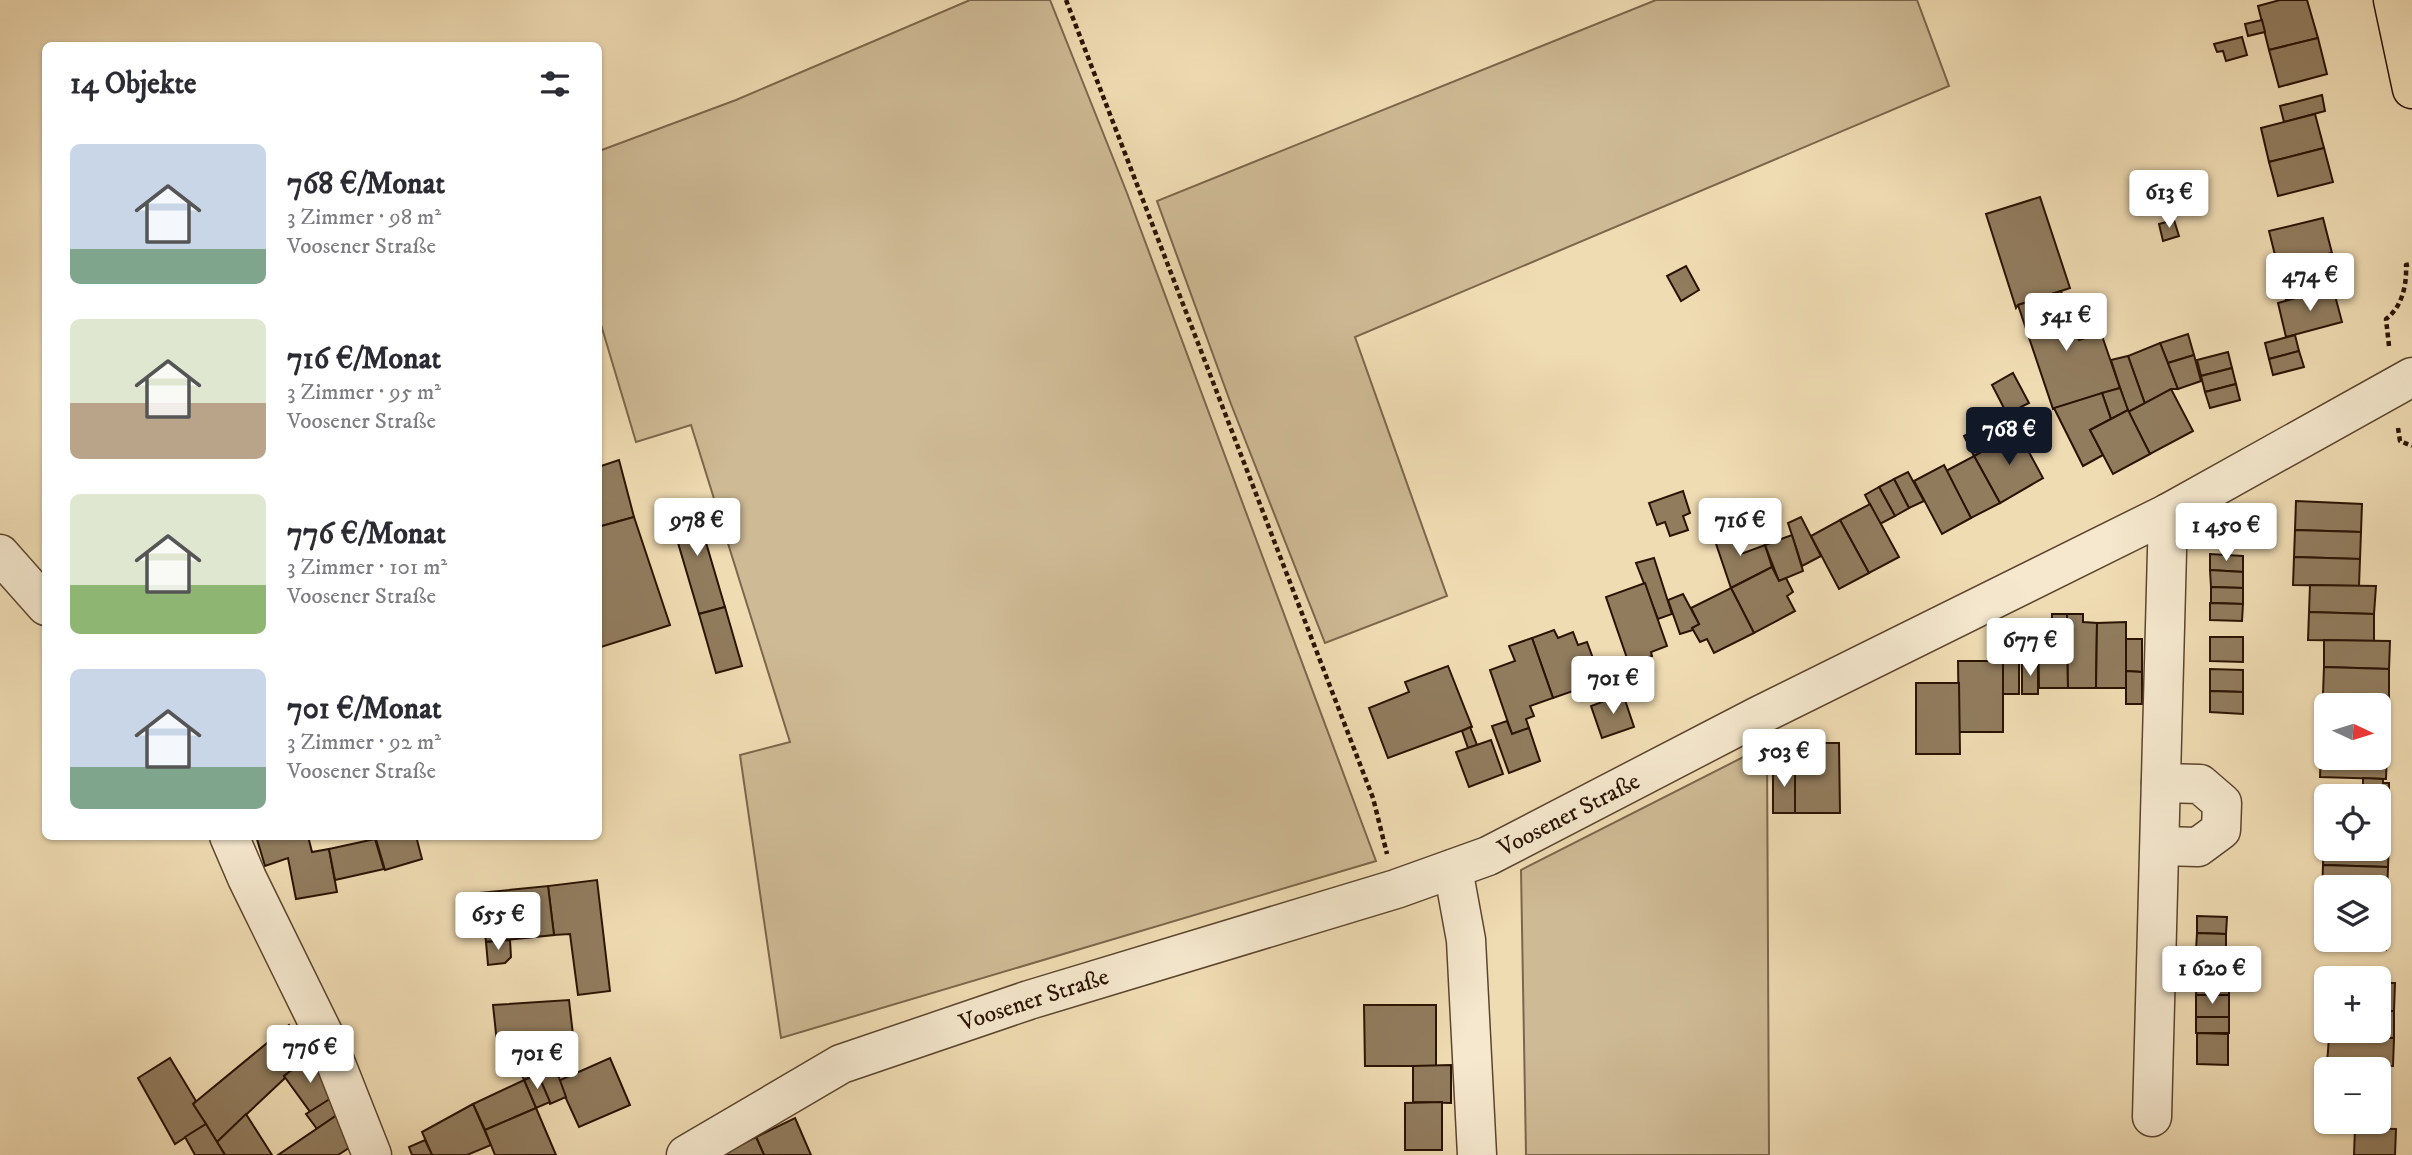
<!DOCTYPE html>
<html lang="de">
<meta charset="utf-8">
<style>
body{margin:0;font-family:"IM FELL DW Pica",serif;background:#f7f7f7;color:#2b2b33;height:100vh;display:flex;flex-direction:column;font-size:26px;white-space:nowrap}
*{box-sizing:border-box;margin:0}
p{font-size:23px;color:#7c7c81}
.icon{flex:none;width:38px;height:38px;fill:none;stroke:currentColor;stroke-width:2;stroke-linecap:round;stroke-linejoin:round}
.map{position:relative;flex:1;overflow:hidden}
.panel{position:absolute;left:42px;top:42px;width:560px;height:798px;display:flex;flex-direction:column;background:#fff;border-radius:10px;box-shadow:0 2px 5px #0004}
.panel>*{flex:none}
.needle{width:46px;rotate:94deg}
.controls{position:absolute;left:2314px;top:693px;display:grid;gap:14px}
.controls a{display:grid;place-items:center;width:77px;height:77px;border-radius:10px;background:#fff;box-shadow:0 2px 5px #0004;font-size:35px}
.price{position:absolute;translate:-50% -60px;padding:0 16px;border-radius:7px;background:#fff;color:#222;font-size:23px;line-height:46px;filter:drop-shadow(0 2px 4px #0008)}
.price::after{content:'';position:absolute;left:50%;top:42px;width:21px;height:16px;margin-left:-10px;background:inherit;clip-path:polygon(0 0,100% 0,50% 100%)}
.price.active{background:#111827;color:#fff}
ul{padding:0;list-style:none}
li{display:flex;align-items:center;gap:21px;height:175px;padding:0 28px}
li span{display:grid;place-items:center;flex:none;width:196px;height:140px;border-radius:10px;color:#555}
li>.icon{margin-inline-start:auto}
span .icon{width:84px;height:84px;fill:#fffc;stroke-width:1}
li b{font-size:30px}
h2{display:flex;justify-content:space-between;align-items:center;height:84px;padding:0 28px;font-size:30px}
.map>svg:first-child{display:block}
.green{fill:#ceba95;stroke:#7c664c;stroke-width:2}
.building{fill:#917c5e;stroke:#2a1302;stroke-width:2}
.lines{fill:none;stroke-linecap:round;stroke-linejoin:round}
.minor-casing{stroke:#5c452e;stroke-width:41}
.major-casing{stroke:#2a1302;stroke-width:41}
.path{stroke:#2a1302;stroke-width:4.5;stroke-dasharray:5 3.5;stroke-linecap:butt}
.minor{stroke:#f5e8ce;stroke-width:38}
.major{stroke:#f0dcb3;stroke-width:38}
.labels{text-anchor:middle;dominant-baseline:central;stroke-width:5;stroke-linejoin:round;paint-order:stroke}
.street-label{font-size:24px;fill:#2a1302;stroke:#f5e8ce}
</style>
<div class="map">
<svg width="2412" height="1155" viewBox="0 0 2412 1155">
<rect width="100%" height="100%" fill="#f0dcb3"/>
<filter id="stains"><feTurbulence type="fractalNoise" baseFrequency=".00286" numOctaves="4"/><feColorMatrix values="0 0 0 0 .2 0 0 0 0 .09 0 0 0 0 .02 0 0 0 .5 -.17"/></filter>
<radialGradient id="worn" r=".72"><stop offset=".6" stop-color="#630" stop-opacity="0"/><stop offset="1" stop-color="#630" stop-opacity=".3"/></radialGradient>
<g class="green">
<polygon points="970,0 1050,0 1127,193 1376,861 781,1038 740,755 790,742 691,425 636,442 599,318 599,151 736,100"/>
<polygon points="1656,0 1917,0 1949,86 1355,337 1447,596 1325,643 1231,404 1157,201"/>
<polygon points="1767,745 1769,1155 1526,1155 1521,870"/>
</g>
<g class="building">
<polygon points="2280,0 2307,0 2318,38 2269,50 2258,6"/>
<polygon points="2262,20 2265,32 2248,36 2245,24"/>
<polygon points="2242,37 2247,55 2226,61 2223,51 2217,52 2214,44"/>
<polygon points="2318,38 2327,74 2279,87 2269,50"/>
<polygon points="2322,95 2325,111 2284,122 2280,106"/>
<polygon points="2315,114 2324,148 2269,162 2261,128"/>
<polygon points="2324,148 2333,182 2278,196 2269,162"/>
<polygon points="2040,197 2070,288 2018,305 2016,308 1986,214"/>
<polygon points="2323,218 2332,253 2278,267 2269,231"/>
<polygon points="2174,220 2179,236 2163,241 2159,224"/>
<polygon points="2332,253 2340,287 2286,300 2278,267"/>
<polygon points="1686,266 1699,290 1681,301 1667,276"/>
<polygon points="2333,288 2342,322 2286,337 2278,303"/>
<polygon points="2061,291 2079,340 2101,333 2120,388 2053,409 2018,305"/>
<polygon points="2188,334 2194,355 2168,363 2160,343"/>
<polygon points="2295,335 2299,351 2269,359 2265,343"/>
<polygon points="2160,343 2178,389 2171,389 2145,404 2128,356"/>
<polygon points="2299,351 2304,367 2273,375 2269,359"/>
<polygon points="2228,352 2232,368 2201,376 2197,360"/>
<polygon points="2194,355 2201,381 2178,389 2168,363"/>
<polygon points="2128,356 2145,404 2128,412 2111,360"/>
<polygon points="2232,368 2236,384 2205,392 2201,376"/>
<polygon points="2013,373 2029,403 2007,414 1992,385"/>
<polygon points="2236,384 2240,400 2210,408 2205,392"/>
<polygon points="2120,388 2128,410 2111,419 2102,393"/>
<polygon points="2171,389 2193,431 2150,454 2128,412"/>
<polygon points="2102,393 2111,419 2090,430 2103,455 2083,466 2054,408"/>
<polygon points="2128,410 2150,454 2113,474 2090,430"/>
<polygon points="1981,427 1988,440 2002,432 2006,438 1974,456 1964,436"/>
<polygon points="2018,432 2043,478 2000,503 1974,456"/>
<polygon points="1974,456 2000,503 1971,518 1946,471"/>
<polygon points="619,460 634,517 598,527 598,467"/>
<polygon points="1944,465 1971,518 1942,534 1914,481"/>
<polygon points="1908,472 1924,501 1909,508 1894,479"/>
<polygon points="1894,479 1909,508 1895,516 1879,487"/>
<polygon points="1879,487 1895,516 1880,524 1865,495"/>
<polygon points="1683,491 1690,513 1683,516 1688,530 1670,536 1665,522 1657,525 1649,503"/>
<polygon points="2296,501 2362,504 2361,532 2295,530"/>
<polygon points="694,502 725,607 699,614 668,509"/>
<polygon points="1870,504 1899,557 1869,573 1840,520"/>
<polygon points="634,517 670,625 598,648 598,527"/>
<polygon points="1801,517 1821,556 1802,566 1788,523"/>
<polygon points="1840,520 1869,573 1839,589 1811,536"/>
<polygon points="1732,526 1741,554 1765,545 1772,567 1731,588 1712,532"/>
<polygon points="2295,530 2361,532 2360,559 2294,557"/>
<polygon points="1792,535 1803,571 1779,581 1765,545"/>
<polygon points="2210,554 2243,556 2243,572 2210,570"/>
<polygon points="2294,557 2360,559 2359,586 2293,585"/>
<polygon points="1654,558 1672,614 1658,619 1636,563"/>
<polygon points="1772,567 1779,581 1786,578 1793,592 1787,596 1795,611 1754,633 1731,588"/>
<polygon points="2210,570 2243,572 2243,588 2211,587"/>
<polygon points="1645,583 1667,646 1651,652 1652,656 1629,664 1606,597"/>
<polygon points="2310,585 2376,586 2374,614 2309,612"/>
<polygon points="2211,587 2243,588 2243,604 2211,603"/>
<polygon points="1731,588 1754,633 1714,653 1707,639 1700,642 1692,628 1699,624 1691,608"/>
<polygon points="1683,594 1699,624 1692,628 1693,630 1680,634 1668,600"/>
<polygon points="2210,603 2243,604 2242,621 2210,620"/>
<polygon points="725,607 742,666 716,673 699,614"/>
<polygon points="2309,612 2374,614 2374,641 2308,640"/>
<polygon points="2052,614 2067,614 2068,688 2039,688 2038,622 2052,623"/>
<polygon points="2067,614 2083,614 2083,622 2097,623 2096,688 2068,688"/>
<polygon points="2126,622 2126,688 2096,688 2097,623"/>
<polygon points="1554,630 1558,638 1573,632 1578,645 1587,642 1594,661 1584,664 1589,677 1573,682 1576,690 1553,698 1532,638"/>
<polygon points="2210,637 2243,637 2243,662 2210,661"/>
<polygon points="1532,638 1553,698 1530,706 1534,716 1526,719 1529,728 1512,734 1490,670 1515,661 1509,646"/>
<polygon points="2126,639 2142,639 2142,672 2126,671"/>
<polygon points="2324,640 2390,641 2389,669 2324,667"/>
<polygon points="1958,661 2003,661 2003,732 1959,732"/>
<rect x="2003" y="661" width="16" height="33"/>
<rect x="2022" y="661" width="16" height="33"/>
<polygon points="1448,666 1472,727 1388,758 1369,708 1409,692 1405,682"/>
<polygon points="2324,667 2389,669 2389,696 2323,694"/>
<polygon points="2210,669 2243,670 2243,692 2210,691"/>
<polygon points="2126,671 2142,672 2142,704 2126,704"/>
<polygon points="1916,683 1959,683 1960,754 1916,754"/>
<polygon points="2210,691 2243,692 2243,714 2210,712"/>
<polygon points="1623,694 1634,727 1602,738 1591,706"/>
<polygon points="2323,694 2389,696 2387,724 2378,723 2378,705 2326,705 2326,722 2322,721"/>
<polygon points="1507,721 1512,734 1529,728 1540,761 1509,773 1492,726"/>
<polygon points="2322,721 2326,722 2326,749 2321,749"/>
<polygon points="2378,723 2387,724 2387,751 2378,751"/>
<polygon points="1470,727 1477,745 1468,748 1462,731"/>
<polygon points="1491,740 1503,774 1469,787 1456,752"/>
<polygon points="1817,743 1839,743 1840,813 1795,813 1795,753 1801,747 1815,747"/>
<polygon points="2321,749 2326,749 2326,758 2378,758 2378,751 2387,751 2386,779 2320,777"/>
<rect x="1773" y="765" width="22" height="48"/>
<polygon points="2363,778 2383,779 2383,783 2389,783 2389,796 2363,795"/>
<polygon points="2363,795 2389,796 2388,812 2378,812 2378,796"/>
<polygon points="2378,812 2390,812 2389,840 2378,840"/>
<polygon points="256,836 308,836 312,852 329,849 337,892 296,899 288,858 265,866"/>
<polygon points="375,836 416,836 422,859 385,870"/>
<polygon points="2324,838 2326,849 2378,849 2378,840 2389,840 2388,867 2323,865"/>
<polygon points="375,839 384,869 335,880 329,849"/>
<polygon points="2323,865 2388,867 2387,894 2378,894 2378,887 2326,887 2326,893 2322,893"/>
<polygon points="597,880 610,991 578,995 570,934 554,935 548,886"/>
<polygon points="548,886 554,935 486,942 480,893"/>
<polygon points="2322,893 2326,893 2326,920 2321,920"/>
<rect x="2378" y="894" width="9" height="28"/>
<polygon points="2197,916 2227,917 2226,934 2197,933"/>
<polygon points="2321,920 2326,920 2326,940 2378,940 2378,922 2387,922 2386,950 2320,948"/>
<polygon points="2197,933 2226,934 2226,951 2196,950"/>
<polygon points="510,940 511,957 505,963 488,965 486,942"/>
<polygon points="2198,962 2227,962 2226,979 2197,978"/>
<polygon points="2197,978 2229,979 2229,995 2196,995"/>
<polygon points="2378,983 2395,983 2394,1011 2378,1011"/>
<rect x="2196" y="995" width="33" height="22"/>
<polygon points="569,1000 573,1035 497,1043 493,1005"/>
<polygon points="1364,1005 1436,1005 1436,1066 1365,1066"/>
<polygon points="2378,1011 2394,1011 2394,1038 2329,1037 2329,1031 2378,1031"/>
<rect x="2196" y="1017" width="33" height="16"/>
<polygon points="289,1025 310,1056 284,1076 285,1078 217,1142 193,1104"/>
<polygon points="2197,1033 2228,1034 2228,1065 2197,1064"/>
<polygon points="2329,1037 2394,1038 2393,1066 2327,1064"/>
<polygon points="546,1045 553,1061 535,1069 527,1050"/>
<polygon points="527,1049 538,1074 524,1080 514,1057"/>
<polygon points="310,1056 336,1095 311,1113 284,1076"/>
<polygon points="170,1058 196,1101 193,1104 206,1124 175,1144 138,1078"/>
<polygon points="610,1058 630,1105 579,1127 558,1081"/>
<polygon points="553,1061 566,1097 550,1104 535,1069"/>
<polygon points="1451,1065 1451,1103 1413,1102 1413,1066"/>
<polygon points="538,1074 550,1102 536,1108 524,1080"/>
<polygon points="524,1080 536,1108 485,1130 473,1104"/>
<polygon points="336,1095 346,1109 317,1129 306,1114"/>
<polygon points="1405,1103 1442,1102 1442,1150 1405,1150"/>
<polygon points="473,1104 491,1145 467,1155 432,1155 422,1132"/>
<polygon points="536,1108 556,1155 495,1155 485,1130"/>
<polygon points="246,1114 272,1155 225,1155 217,1142"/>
<polygon points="337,1115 355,1144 338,1155 278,1155"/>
<polygon points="795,1118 811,1155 764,1155 756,1137"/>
<polygon points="206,1124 217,1142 225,1155 195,1155 185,1137"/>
<polygon points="2355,1128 2396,1129 2395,1155 2354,1155"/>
<polygon points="756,1137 764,1155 721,1155"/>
<polygon points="425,1140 432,1155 412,1155 409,1147"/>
</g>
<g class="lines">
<defs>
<g id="minor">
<polyline points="0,554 46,606"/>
<polyline points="229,836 247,878 327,1041 372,1155"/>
<polyline points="2160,846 2198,847 2221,830 2222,803 2200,784 2161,783"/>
<polyline points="1453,869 1466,940 1477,1155"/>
<polyline points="2152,1117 2168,513"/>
<polyline points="686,1155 841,1064 1029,1000 1396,889 1488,856 1758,716 2168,513 2412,377"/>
</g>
<polyline id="major" points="2393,0 2412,89"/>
</defs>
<use href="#minor" class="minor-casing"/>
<use href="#major" class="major-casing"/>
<g class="path">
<polyline points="1066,0 1373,798 1387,854"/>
<path d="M2389,346L2386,319C2402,307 2407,285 2406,265L2412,264"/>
<polyline points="2398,428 2400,441 2412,446"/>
</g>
<use href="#minor" class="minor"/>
<use href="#major" class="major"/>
</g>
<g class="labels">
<g class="street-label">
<text transform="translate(1569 815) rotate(-27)">Voosener Straße</text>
<text transform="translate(1034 1000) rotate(-18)">Voosener Straße</text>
</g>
</g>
<rect width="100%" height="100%" filter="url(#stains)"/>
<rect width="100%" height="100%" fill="url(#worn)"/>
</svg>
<div class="controls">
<a><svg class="needle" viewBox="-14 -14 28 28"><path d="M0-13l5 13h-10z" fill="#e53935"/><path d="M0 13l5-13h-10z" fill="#7c7c81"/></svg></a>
<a><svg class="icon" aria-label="locate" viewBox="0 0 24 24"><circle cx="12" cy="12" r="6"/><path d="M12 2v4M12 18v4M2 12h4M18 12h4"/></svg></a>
<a><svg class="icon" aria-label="layers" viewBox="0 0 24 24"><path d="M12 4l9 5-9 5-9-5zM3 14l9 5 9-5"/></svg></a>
<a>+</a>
<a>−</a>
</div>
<b class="price" style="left:2169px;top:230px">613 €</b>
<b class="price" style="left:2310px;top:313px">474 €</b>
<b class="price" style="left:2066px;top:353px">541 €</b>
<b class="price active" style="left:2009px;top:467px">768 €</b>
<b class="price" style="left:697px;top:558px">978 €</b>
<b class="price" style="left:1740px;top:558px">716 €</b>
<b class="price" style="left:2226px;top:563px">1 450 €</b>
<b class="price" style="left:2030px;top:678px">677 €</b>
<b class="price" style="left:1613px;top:716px">701 €</b>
<b class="price" style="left:1784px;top:789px">503 €</b>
<b class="price" style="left:498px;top:952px">655 €</b>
<b class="price" style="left:2212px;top:1006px">1 620 €</b>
<b class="price" style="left:310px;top:1085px">776 €</b>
<b class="price" style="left:537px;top:1091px">701 €</b>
<section class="panel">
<h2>14 Objekte<svg class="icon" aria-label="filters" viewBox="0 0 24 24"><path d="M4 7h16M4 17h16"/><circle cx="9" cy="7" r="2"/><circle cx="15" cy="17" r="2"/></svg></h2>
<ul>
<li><span style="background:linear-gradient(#c9d6e8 75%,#7fa58c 0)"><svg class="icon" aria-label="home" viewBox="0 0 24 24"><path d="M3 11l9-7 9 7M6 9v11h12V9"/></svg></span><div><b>768 €/Monat</b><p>3 Zimmer · 98 m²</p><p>Voosener Straße</p></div></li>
<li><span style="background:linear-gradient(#dfe7d0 60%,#b9a48a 0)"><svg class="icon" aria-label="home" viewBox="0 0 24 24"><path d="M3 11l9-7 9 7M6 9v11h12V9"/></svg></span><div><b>716 €/Monat</b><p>3 Zimmer · 95 m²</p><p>Voosener Straße</p></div></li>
<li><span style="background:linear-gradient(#dfe7d0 65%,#8fb573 0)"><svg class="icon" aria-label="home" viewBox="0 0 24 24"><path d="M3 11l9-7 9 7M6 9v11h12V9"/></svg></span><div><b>776 €/Monat</b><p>3 Zimmer · 101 m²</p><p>Voosener Straße</p></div></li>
<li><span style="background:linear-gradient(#c9d6e8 70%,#7fa58c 0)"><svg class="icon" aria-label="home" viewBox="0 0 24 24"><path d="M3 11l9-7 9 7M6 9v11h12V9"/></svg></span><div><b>701 €/Monat</b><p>3 Zimmer · 92 m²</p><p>Voosener Straße</p></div></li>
</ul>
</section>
</div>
